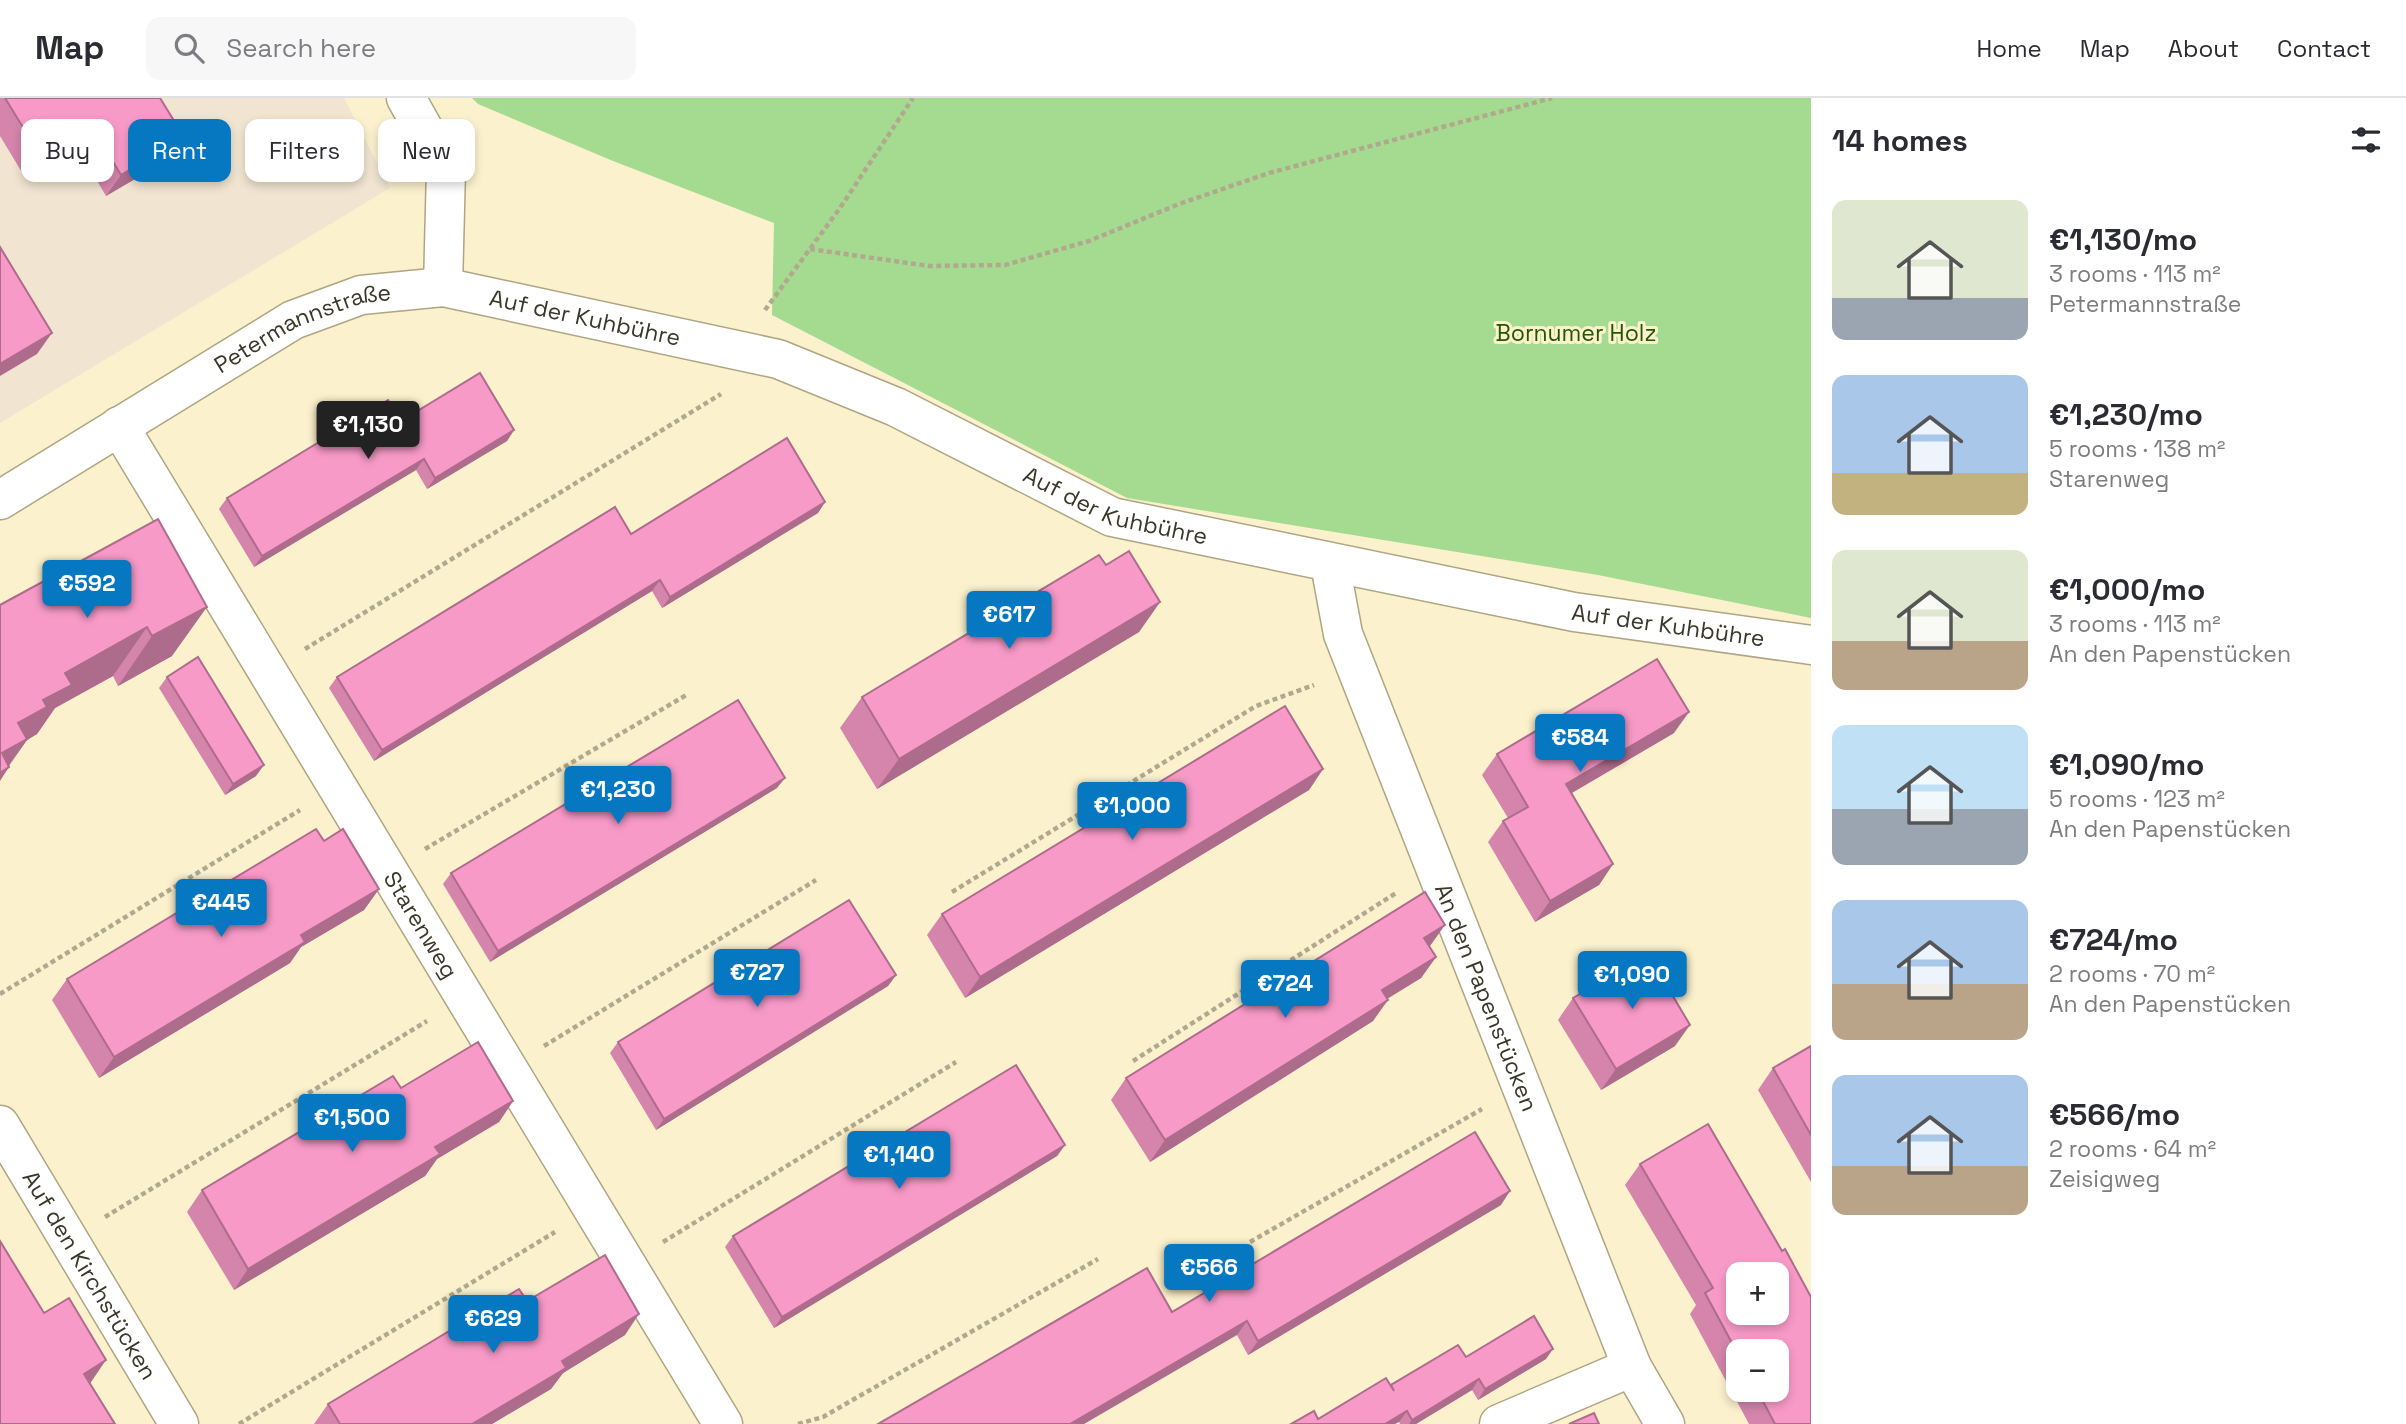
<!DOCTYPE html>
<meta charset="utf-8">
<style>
body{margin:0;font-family:"Space Grotesk",sans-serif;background:#f7f7f7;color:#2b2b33;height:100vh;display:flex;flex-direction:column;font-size:26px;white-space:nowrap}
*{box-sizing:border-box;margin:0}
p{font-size:23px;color:#7c7c81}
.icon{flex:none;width:38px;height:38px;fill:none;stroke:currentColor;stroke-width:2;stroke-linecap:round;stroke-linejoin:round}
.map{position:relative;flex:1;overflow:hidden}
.side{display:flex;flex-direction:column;background:#fff;width:595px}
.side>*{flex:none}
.hud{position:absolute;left:21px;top:21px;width:665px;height:63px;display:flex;gap:14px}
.fabs{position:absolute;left:1726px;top:1164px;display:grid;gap:14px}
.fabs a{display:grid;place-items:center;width:63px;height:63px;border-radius:14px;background:#fff;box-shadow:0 4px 10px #0003;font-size:35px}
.price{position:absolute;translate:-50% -60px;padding:0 16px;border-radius:7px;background:#0677c1;color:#fff;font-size:23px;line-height:46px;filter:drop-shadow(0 2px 4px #0008)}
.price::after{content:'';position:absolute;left:50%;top:42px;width:21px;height:16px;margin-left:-10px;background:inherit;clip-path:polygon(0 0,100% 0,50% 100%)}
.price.selected{background:#222;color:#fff}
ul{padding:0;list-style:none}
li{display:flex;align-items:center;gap:21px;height:175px;padding:0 21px}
li span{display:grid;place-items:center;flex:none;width:196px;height:140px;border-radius:14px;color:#555}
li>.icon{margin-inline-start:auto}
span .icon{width:84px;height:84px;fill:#fffc;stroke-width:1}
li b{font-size:30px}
h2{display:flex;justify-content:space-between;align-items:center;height:84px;padding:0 21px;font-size:30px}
.chip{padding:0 24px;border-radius:14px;background:#fff;box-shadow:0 4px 10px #0003;font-size:24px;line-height:63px}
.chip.selected{background:#0677c1;color:#fff}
header{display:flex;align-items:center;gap:42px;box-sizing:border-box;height:98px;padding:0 35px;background:#fff;border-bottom:2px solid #e1e1e2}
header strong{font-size:33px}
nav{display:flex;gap:38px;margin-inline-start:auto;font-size:24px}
.search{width:490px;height:63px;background:#f7f7f7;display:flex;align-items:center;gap:18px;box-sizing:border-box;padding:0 24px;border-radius:14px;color:#7c7c81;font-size:26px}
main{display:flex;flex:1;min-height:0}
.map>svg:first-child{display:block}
.education{fill:#f1e5d1}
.green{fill:#a5da91}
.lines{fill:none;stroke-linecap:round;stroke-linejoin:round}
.street-casing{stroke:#aea583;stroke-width:41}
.path{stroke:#b0a98d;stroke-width:4.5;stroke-dasharray:5 3.5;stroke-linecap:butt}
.street{stroke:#fff;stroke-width:38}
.wall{fill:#d584ac;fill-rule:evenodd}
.shaded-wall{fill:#ae6c8c}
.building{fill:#f89ac8;stroke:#ae6c8c;stroke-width:2;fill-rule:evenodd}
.labels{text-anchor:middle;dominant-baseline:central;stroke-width:6;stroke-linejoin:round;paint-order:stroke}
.street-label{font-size:23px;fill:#3a3729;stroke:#fbf1cd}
.park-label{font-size:23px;fill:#225700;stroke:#fbf1cd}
</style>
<header>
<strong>Map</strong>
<div class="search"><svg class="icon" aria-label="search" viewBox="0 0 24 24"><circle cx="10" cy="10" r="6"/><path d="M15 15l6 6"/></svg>Search here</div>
<nav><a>Home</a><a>Map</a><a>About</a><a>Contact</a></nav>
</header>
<main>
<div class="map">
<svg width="1811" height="1326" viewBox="0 0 1811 1326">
<rect width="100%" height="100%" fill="#fbf1cd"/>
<polygon class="education" points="0,0 344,0 390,90 0,325"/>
<polygon class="green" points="472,0 1811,0 1811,520 1598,477 1127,400 772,217 774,125 613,63 478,6"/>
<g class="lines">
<defs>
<g id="street">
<polyline points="406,0 446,71 443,189"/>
<path id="s1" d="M119,328L723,1326"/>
<path id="s2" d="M0,402L293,222L361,197L443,189L778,261L896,309L1112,419L1574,514L1811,547"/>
<path id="s3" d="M1330,466L1343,536L1632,1269L1665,1326"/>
<path id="s4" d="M0,1027L179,1326"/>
<polyline points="1499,1326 1632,1269"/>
</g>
</defs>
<use href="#street" class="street-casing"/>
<g class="path">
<polyline points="810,151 929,168 1005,167 1089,143 1179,106 1269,75 1552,0"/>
<polyline points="765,212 840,110 913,0"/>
<polyline points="305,551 721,296"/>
<polyline points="425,751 688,596"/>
<polyline points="952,794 1256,608 1314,587"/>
<polyline points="0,896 300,712"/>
<polyline points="544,948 816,782"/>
<polyline points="1133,963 1396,795"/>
<polyline points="105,1119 427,923"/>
<polyline points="663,1144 956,964"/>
<polyline points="1250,1144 1482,1011"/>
<polyline points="239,1326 555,1134"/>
<polyline points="798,1326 823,1319 1098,1161"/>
</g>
<use href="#street" class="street"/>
</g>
<g class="wall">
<polygon points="0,0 160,0 169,61 106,98 75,45 23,76 0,38"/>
<polygon points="514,332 507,343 427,391 416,372 254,469 219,411 227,400"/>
<polygon points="825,404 818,415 662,510 652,493 374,663 329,590 337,579 631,436"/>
<polygon points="158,421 172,558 118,588 113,578 55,610 37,636 27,642 9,668 0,507"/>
<polygon points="1106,467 1160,504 1139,534 877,691 840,630 862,599"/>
<polygon points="167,579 256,678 225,697 159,590"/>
<polygon points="1674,635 1572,695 1613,766 1599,787 1535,824 1488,744 1503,723 1508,720 1482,677 1497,656"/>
<polygon points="1323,671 1309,692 965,900 927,837 942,816"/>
<polygon points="777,690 490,864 443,786 451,775"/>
<polygon points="324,743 379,791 364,812 301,849 290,865 99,980 52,902 67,881"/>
<polygon points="1429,848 1436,859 1421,880 1387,901 1373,923 1150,1064 1111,1002 1126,980"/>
<polygon points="896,877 888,888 656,1032 610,955 618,944"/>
<polygon points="1573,900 1675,948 1601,992 1558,922"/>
<polygon points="1811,948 1811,1084 1758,992 1773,970"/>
<polygon points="401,990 513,1003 499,1024 437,1061 425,1078 234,1192 187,1114 202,1092"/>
<polygon points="1065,1047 1057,1058 774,1230 725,1149 733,1138"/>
<path d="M1640,1066L1782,1153L1811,1326H1749L1690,1216L1696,1207L1625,1087ZM1738,1253L1776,1292H1738Z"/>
<polygon points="1501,1107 1248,1257 1237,1237 1172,1214"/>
<polygon points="527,1203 625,1237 563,1275 551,1291 492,1326 314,1326 328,1306"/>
<polygon points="1546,1261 1478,1302 1472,1292 1416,1326 1400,1326 1399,1324 1318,1321 1391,1287"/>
</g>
<g class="shaded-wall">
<polygon points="89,24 75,45 23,76 38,54"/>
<polygon points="184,39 169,61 106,98 121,77"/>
<polygon points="52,235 37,256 0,278 0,266"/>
<polygon points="514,332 507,343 427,391 435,380"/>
<polygon points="424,361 416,372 254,469 262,458"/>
<polygon points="825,404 818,415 662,510 670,499"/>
<polygon points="660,482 652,493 374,663 382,652"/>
<polygon points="1160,504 1139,534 877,691 899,661"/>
<polygon points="207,509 172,558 118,588 152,538"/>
<polygon points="147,529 113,578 55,610 37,636 27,642 6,671 9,669 0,683 0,651 18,625 65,575"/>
<polygon points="1689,614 1674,635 1551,707 1566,686"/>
<polygon points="264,667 256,678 225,697 233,686"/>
<polygon points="1323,671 1309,692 965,900 980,879"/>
<polygon points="785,680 777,690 490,864 498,853"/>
<polygon points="1613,766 1599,787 1535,824 1550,803"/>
<polygon points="379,791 364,812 301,849 290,865 99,980 114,959 301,837"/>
<polygon points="1445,827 1430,848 1409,861 1424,840"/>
<polygon points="1436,859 1421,880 1367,913 1382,892"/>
<polygon points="896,877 888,888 656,1032 664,1021"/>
<polygon points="1388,902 1373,923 1150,1064 1165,1042"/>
<polygon points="1690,927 1675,948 1601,992 1616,971"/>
<polygon points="513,1003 499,1024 437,1061 425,1078 234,1192 248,1171 435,1049"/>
<polygon points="1065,1047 1057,1058 774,1230 782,1219"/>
<polygon points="1510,1093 1501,1107 1248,1257 1258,1243"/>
<polygon points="639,1216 625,1237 563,1275 551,1291 492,1326 472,1326 562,1263"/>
<polygon points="1247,1223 1237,1237 1084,1326 1070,1326"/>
<polygon points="1553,1251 1546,1261 1478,1302 1485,1291"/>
<polygon points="106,1262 87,1290 84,1276"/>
<polygon points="1479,1281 1472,1292 1416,1326 1409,1326 1412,1322"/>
<polygon points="1407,1313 1399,1324 1395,1326 1385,1326"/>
</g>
<g class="building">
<polygon points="5,0 160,0 184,39 121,77 89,24 38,54"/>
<polygon points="0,149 52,235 0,266"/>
<polygon points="480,275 514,332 435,380 424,361 262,458 227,400 388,302 401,323"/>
<polygon points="787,340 825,404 670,499 660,482 382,652 337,579 615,409 631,436"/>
<polygon points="158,421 207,509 152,538 147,529 65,575 72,587 43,602 47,609 18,625 27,641 2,655 9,669 0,675 0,507"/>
<polygon points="1129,453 1160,504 899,661 862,599 1099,457 1106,467"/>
<polygon points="198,559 264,667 233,686 167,579"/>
<polygon points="1657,561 1689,614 1566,686 1613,766 1550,803 1503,723 1528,709 1497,656"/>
<polygon points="738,602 785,680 498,853 451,775"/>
<polygon points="1285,608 1323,671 980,879 942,816"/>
<polygon points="316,731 324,743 343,731 379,791 301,837 305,844 114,959 67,881"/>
<polygon points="1425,794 1445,827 1424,840 1436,859 1382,892 1388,902 1165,1042 1126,980"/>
<polygon points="849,802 896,877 664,1021 618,944"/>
<polygon points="1648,856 1690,927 1616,971 1573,900"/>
<polygon points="478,944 513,1003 435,1049 440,1056 248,1171 202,1092 393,978 401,990"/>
<polygon points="1811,948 1811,1037 1773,970"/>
<polygon points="1016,967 1065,1047 782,1219 733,1138"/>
<path d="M1708,1026L1782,1153L1785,1151L1811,1199V1326H1775L1757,1292H1776V1253H1738V1256L1705,1195L1713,1190L1640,1066ZM1738,1176H1776V1214H1738Z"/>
<polygon points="1475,1034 1510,1093 1258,1243 1247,1223 1070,1326 878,1326 1147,1170 1172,1214"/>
<polygon points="0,1143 44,1215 69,1200 106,1262 84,1276 115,1326 0,1326"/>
<polygon points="605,1157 639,1216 562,1263 566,1270 472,1326 340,1326 328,1306 519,1191 527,1203"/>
<polygon points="1534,1218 1553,1251 1485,1291 1479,1281 1412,1322 1407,1313 1385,1326 1291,1326 1314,1313 1318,1321 1386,1280 1394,1293 1391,1287 1458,1247 1466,1259"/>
<polygon points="1594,1315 1599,1326 1569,1326"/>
</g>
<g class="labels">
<g class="street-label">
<text stroke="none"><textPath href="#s2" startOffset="644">Auf der Kuhbühre</textPath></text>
<text stroke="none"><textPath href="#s2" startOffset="350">Petermannstraße</textPath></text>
<text stroke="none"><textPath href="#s2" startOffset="1211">Auf der Kuhbühre</textPath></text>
<text stroke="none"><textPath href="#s2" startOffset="1778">Auf der Kuhbühre</textPath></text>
<text stroke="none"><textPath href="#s1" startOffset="583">Starenweg</textPath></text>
<text stroke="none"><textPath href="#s3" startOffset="462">An den Papenstücken</textPath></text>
<text stroke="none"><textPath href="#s4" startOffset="175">Auf den Kirchstücken</textPath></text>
</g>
<g class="park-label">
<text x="1576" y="235">Bornumer Holz</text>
</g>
</g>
</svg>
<div class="fabs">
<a>+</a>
<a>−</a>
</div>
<b class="price selected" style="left:368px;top:363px">€1,130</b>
<b class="price" style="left:87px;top:522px">€592</b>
<b class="price" style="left:1009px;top:553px">€617</b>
<b class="price" style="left:1580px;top:676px">€584</b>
<b class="price" style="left:618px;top:728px">€1,230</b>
<b class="price" style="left:1132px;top:744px">€1,000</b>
<b class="price" style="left:221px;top:841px">€445</b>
<b class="price" style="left:757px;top:911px">€727</b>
<b class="price" style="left:1632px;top:913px">€1,090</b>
<b class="price" style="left:1285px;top:922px">€724</b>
<b class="price" style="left:352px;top:1056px">€1,500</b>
<b class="price" style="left:899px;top:1093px">€1,140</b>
<b class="price" style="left:1209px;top:1206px">€566</b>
<b class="price" style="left:493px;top:1257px">€629</b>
<div class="hud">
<a class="chip">Buy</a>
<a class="chip selected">Rent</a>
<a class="chip">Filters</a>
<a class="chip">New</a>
</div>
</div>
<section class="side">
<h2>14 homes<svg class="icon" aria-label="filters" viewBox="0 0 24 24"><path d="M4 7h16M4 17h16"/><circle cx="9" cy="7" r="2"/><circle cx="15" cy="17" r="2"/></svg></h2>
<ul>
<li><span style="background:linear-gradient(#dfe7d0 70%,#9aa5b1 0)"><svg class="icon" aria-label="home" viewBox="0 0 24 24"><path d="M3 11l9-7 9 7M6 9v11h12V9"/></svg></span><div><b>€1,130/mo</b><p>3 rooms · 113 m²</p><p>Petermannstraße</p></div></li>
<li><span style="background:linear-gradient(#a9c7e8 70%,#c2b280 0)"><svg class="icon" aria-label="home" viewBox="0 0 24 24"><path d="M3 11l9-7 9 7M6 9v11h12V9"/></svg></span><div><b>€1,230/mo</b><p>5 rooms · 138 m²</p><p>Starenweg</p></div></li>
<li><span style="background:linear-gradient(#dfe7d0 65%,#b9a48a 0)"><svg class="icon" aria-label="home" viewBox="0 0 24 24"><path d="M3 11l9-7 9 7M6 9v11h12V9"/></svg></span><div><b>€1,000/mo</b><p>3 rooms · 113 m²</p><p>An den Papenstücken</p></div></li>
<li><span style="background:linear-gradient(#bfe0f5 60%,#9aa5b1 0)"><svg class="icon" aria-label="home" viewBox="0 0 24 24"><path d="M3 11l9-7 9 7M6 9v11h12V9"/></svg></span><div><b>€1,090/mo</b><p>5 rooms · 123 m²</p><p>An den Papenstücken</p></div></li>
<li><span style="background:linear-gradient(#a9c7e8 60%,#b9a48a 0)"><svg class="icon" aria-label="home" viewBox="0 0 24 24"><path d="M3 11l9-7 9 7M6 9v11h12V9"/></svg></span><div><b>€724/mo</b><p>2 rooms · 70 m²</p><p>An den Papenstücken</p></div></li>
<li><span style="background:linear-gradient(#a9c7e8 65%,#b9a48a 0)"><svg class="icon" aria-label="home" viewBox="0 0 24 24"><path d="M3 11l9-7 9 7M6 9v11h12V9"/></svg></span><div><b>€566/mo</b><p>2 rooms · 64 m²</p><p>Zeisigweg</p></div></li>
</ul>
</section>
</main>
